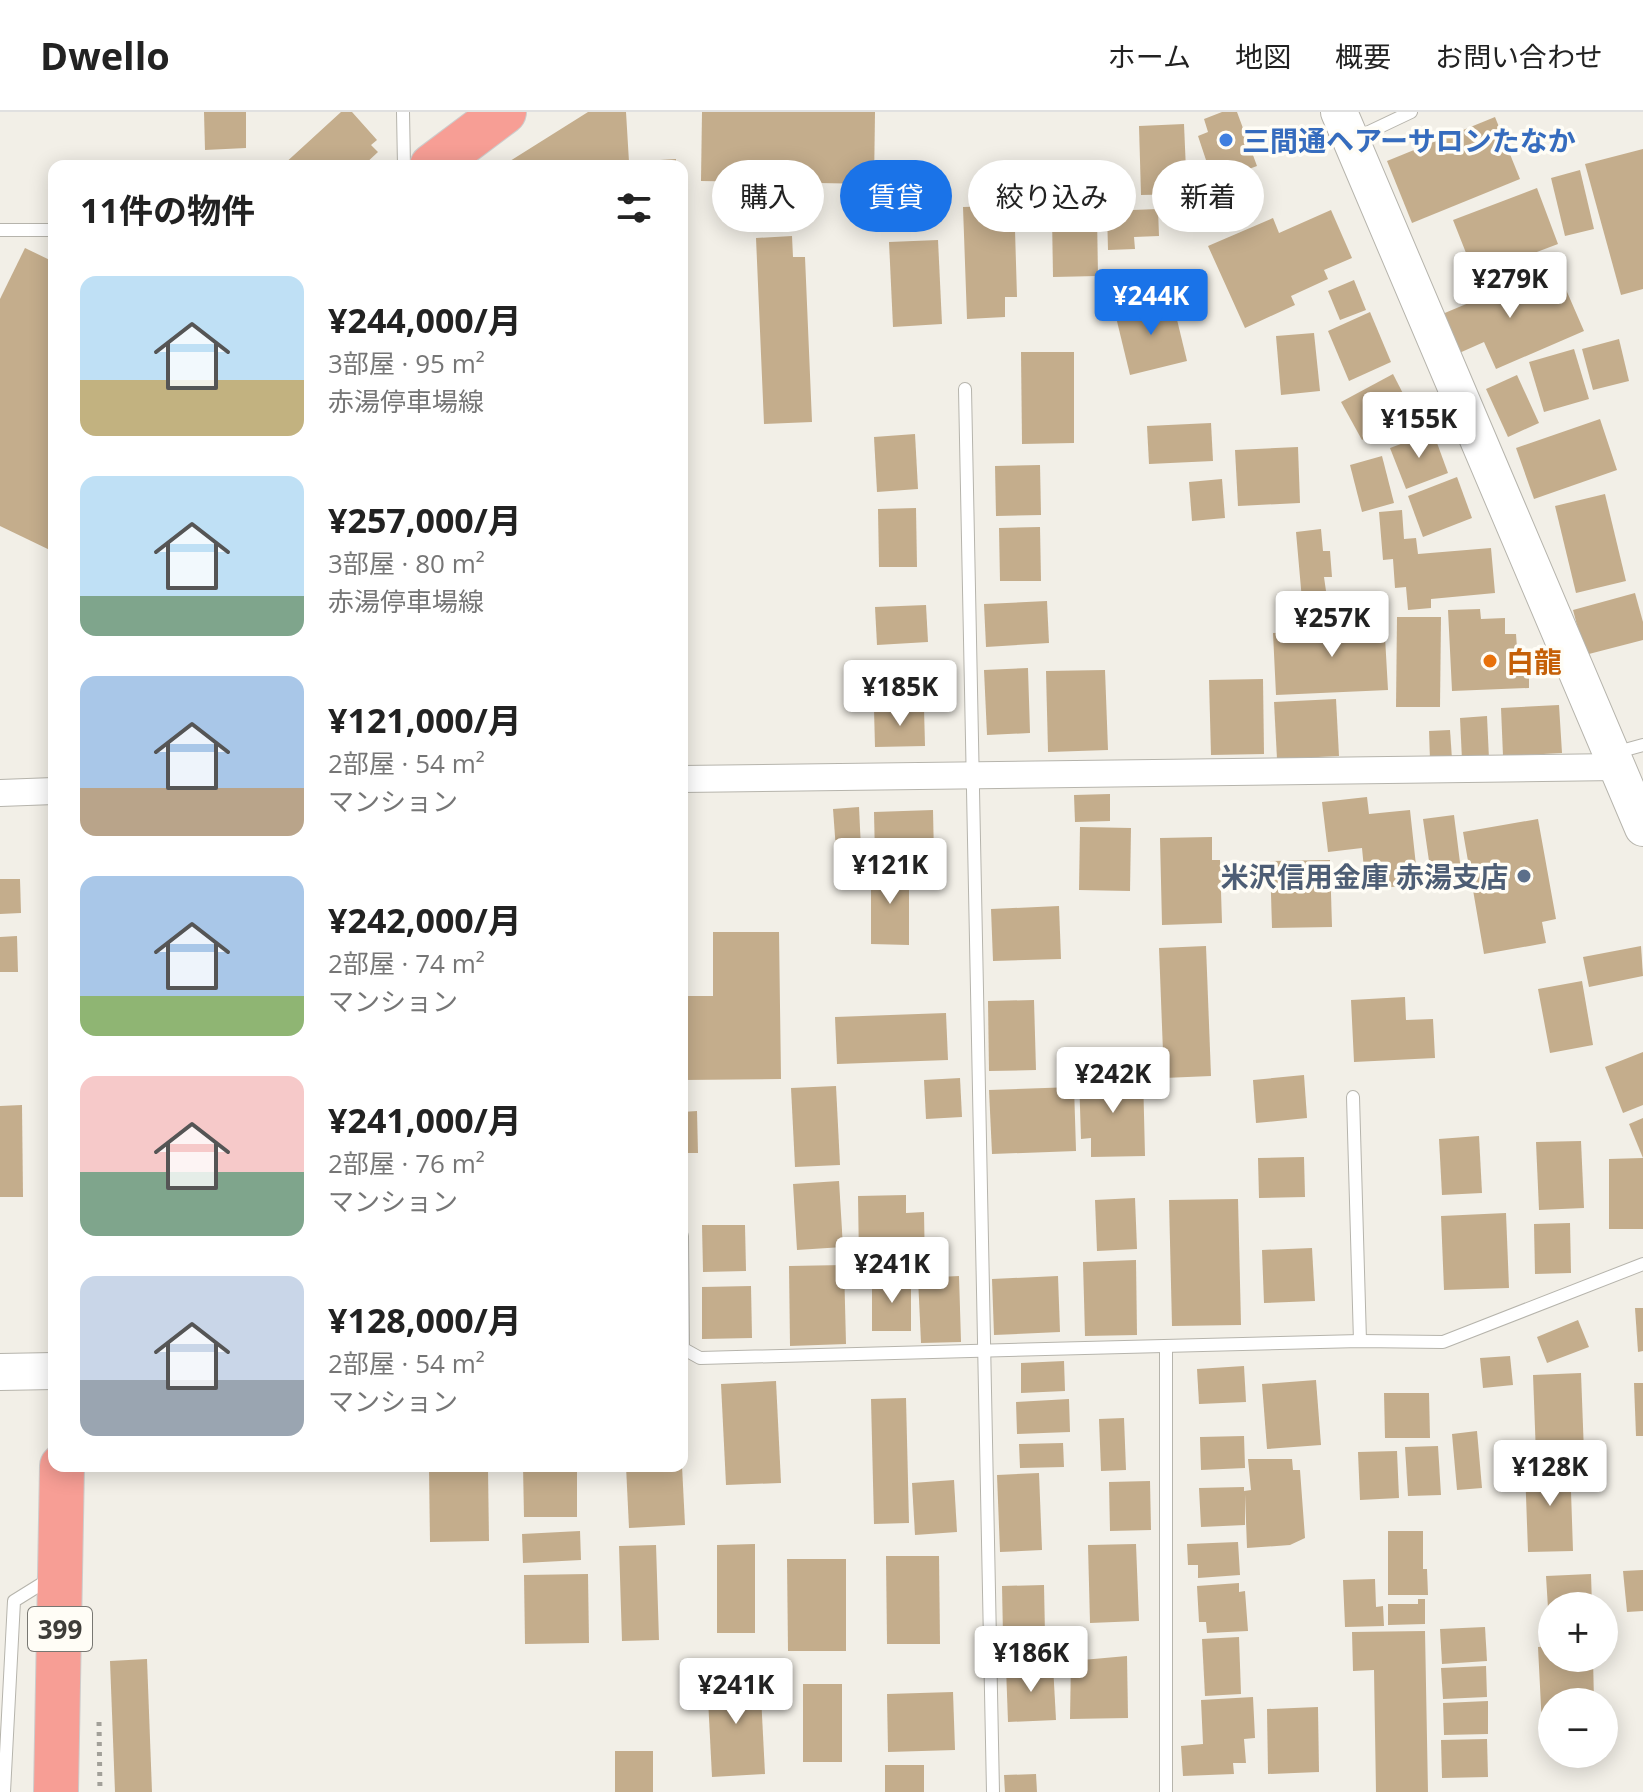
<!DOCTYPE html>
<html lang="ja">
<meta charset="utf-8">
<style>
body{margin:0;font-family:"Open Sans","Noto Sans JP",sans-serif;background:#f6f6f6;color:#222;height:100vh;display:flex;flex-direction:column;font-size:30px;white-space:nowrap}
*{box-sizing:border-box;margin:0}
p{font-size:26px;color:#767676}
.icon{flex:none;width:44px;height:44px;fill:none;stroke:currentColor;stroke-width:2;stroke-linecap:round;stroke-linejoin:round}
.map{position:relative;flex:1;overflow:hidden}
.side{position:absolute;left:48px;top:48px;width:640px;height:1312px;display:flex;flex-direction:column;background:#fff;border-radius:16px;box-shadow:0 4px 20px #0003}
.side>*{flex:none}
.banner{position:absolute;left:712px;top:48px;width:760px;height:72px;display:flex;gap:16px}
.fabs{position:absolute;left:1538px;top:1480px;display:grid;gap:16px}
.fabs a{display:grid;place-items:center;width:80px;height:80px;border-radius:50%;background:#fff;box-shadow:0 4px 20px #0003;font-size:40px}
.price{position:absolute;translate:-50% -68px;padding:0 18px;border-radius:8px;background:#fff;color:#222;font-size:26px;line-height:52px;filter:drop-shadow(0 2px 4px #0008)}
.price::after{content:'';position:absolute;left:50%;top:48px;width:24px;height:18px;margin-left:-12px;background:inherit;clip-path:polygon(0 0,100% 0,50% 100%)}
.price.on{background:#1a73e8;color:#fff}
ul{padding:0;list-style:none}
li{display:flex;align-items:center;gap:24px;height:200px;padding:0 32px}
li span{display:grid;place-items:center;flex:none;width:224px;height:160px;border-radius:16px;color:#555}
li>.icon{margin-inline-start:auto}
span .icon{width:96px;height:96px;fill:#fffc;stroke-width:1}
li b{font-size:34px}
h2{display:flex;justify-content:space-between;align-items:center;height:96px;padding:0 32px;font-size:34px}
.tag{padding:0 28px;border-radius:36px;background:#fff;box-shadow:0 4px 20px #0003;font-size:28px;line-height:72px}
.tag.on{background:#1a73e8;color:#fff}
header{display:flex;align-items:center;gap:48px;box-sizing:border-box;height:112px;padding:0 40px;background:#fff;border-bottom:2px solid #e0e0e0}
header strong{font-size:38px}
nav{display:flex;gap:44px;margin-inline-start:auto;font-size:28px}
.map>svg:first-child{display:block}
.building{fill:#c4ad8c}
.lines{fill:none;stroke-linecap:round;stroke-linejoin:round}
.lane-casing{stroke:#b6b4ac;stroke-width:14}
.street-casing{stroke:#b6b4ac;stroke-width:28}
.secondary-casing{stroke:#b6b4ac;stroke-width:38}
.highway-casing{stroke:#cdcdcc;stroke-width:46}
.path{stroke:#a2a099;stroke-width:5;stroke-dasharray:4 6;stroke-linecap:butt}
.lane{stroke:#fff;stroke-width:12}
.street{stroke:#fff;stroke-width:26}
.secondary{stroke:#fff;stroke-width:36}
.highway{stroke:#f79e95;stroke-width:44}
.shop-dot{fill:#3f7fe0;stroke:#fffdf6;stroke-width:3}
.food-dot{fill:#e8710a;stroke:#fffdf6;stroke-width:3}
.service-dot{fill:#5c6f8a;stroke:#fffdf6;stroke-width:3}
.labels{text-anchor:middle;dominant-baseline:central;stroke-width:7;stroke-linejoin:round;paint-order:stroke}
.shield{fill:#fffdf6;stroke:#787772;stroke-width:2}
.shield-label{font-size:26px;font-weight:bold;fill:#3e3d39}
.shop-label{font-size:28px;font-weight:bold;fill:#366cbe;stroke:#fffdf6;text-anchor:start}
.food-label{font-size:28px;font-weight:bold;fill:#c56008;stroke:#fffdf6;text-anchor:start}
.service-label{font-size:28px;font-weight:bold;fill:#4e5e75;stroke:#fffdf6;text-anchor:end}
</style>
<header>
<strong>Dwello</strong>
<nav><a>ホーム</a><a>地図</a><a>概要</a><a>お問い合わせ</a></nav>
</header>
<div class="map">
<svg width="1643" height="1680" viewBox="0 0 1643 1680">
<rect width="100%" height="100%" fill="#f2efe7"/>
<g class="building">
<polygon points="204,0 246,0 246,36 205,38"/>
<polygon points="341,0 352,0 377,28 371,33 378,40 363,54 282,54"/>
<polygon points="588,0 626,0 629,50 676,47 676,54 510,54 510,49"/>
<polygon points="702,0 875,0 874,72 701,69"/>
<polygon points="1222,0 1237,0 1257,54 1222,67 1215,48 1207,51 1198,24 1208,20 1204,7"/>
<polygon points="1495,5 1520,67 1412,111 1387,49"/>
<polygon points="1184,12 1187,82 1141,83 1139,14"/>
<polygon points="1643,37 1643,177 1621,183 1585,52"/>
<polygon points="1580,58 1594,117 1565,124 1551,66"/>
<polygon points="1537,76 1558,132 1492,157 1488,144 1470,151 1453,108"/>
<polygon points="995,94 996,119 1015,118 1017,185 1005,185 1005,205 967,207 963,95"/>
<polygon points="1158,97 1159,124 1134,125 1135,137 1108,138 1107,99"/>
<polygon points="1331,98 1352,146 1324,158 1328,167 1291,184 1295,193 1245,216 1208,134 1273,106 1279,121"/>
<polygon points="1097,103 1098,164 1053,165 1052,104"/>
<polygon points="792,124 793,145 805,145 812,310 764,312 756,126"/>
<polygon points="938,128 942,212 893,215 889,130"/>
<polygon points="25,136 54,150 54,440 0,414 0,187"/>
<polygon points="1484,155 1495,179 1516,171 1524,190 1564,173 1584,219 1496,257 1484,230 1457,242 1440,203 1471,190 1461,165"/>
<polygon points="1354,168 1366,198 1340,208 1328,179"/>
<polygon points="1172,187 1187,249 1130,263 1115,201"/>
<polygon points="1370,200 1391,250 1349,269 1328,219"/>
<polygon points="1314,221 1320,279 1281,283 1276,224"/>
<polygon points="1619,227 1629,269 1593,278 1582,237"/>
<polygon points="1574,237 1589,287 1544,300 1529,250"/>
<polygon points="1021,240 1074,240 1074,331 1022,332"/>
<polygon points="1393,262 1413,301 1362,328 1341,290"/>
<polygon points="1517,263 1539,311 1508,325 1486,277"/>
<polygon points="1600,307 1617,358 1534,387 1516,336"/>
<polygon points="1211,311 1213,349 1149,352 1147,314"/>
<polygon points="1433,320 1448,361 1406,377 1390,336"/>
<polygon points="915,322 918,377 877,380 874,325"/>
<polygon points="1298,335 1300,391 1238,394 1235,338"/>
<polygon points="1382,344 1394,391 1362,400 1350,353"/>
<polygon points="1040,353 1041,403 996,404 995,354"/>
<polygon points="1457,365 1472,406 1423,425 1408,384"/>
<polygon points="1222,367 1225,406 1192,409 1189,370"/>
<polygon points="1605,382 1626,469 1576,481 1555,394"/>
<polygon points="916,396 917,455 879,455 878,397"/>
<polygon points="1402,398 1404,427 1416,426 1418,442 1491,436 1495,481 1431,487 1431,496 1408,498 1406,475 1395,476 1393,447 1383,448 1379,400"/>
<polygon points="1040,415 1041,469 1000,469 999,416"/>
<polygon points="1321,417 1323,439 1330,439 1332,465 1324,465 1327,486 1302,488 1296,420"/>
<polygon points="1635,481 1643,510 1643,528 1585,543 1573,498"/>
<polygon points="1047,489 1049,531 986,535 984,492"/>
<polygon points="926,493 928,530 877,533 875,495"/>
<polygon points="1480,497 1481,507 1505,506 1505,522 1516,522 1518,550 1529,550 1529,576 1452,579 1448,498"/>
<polygon points="1397,505 1441,505 1440,595 1396,595"/>
<polygon points="1384,507 1388,578 1276,583 1273,521 1324,519 1324,509"/>
<polygon points="878,551 927,551 928,587 879,588"/>
<polygon points="1028,556 1030,621 987,623 984,558"/>
<polygon points="1105,558 1108,638 1048,640 1046,559"/>
<polygon points="1263,567 1264,642 1211,643 1209,568"/>
<polygon points="1336,587 1339,644 1277,647 1274,590"/>
<polygon points="1559,593 1562,641 1503,644 1501,596"/>
<polygon points="924,596 925,634 875,635 874,597"/>
<polygon points="1487,604 1489,647 1462,648 1460,606"/>
<polygon points="1450,618 1452,647 1430,648 1429,619"/>
<polygon points="1110,682 1110,709 1075,710 1074,683"/>
<polygon points="1367,685 1369,702 1410,698 1418,772 1366,778 1362,736 1328,740 1322,690"/>
<polygon points="859,695 861,737 836,738 833,697"/>
<polygon points="933,698 934,745 875,746 874,700"/>
<polygon points="1454,703 1462,766 1432,770 1423,707"/>
<polygon points="1538,707 1556,807 1542,810 1546,831 1484,842 1463,720"/>
<polygon points="1080,715 1131,716 1130,779 1079,778"/>
<polygon points="1212,725 1212,748 1220,748 1222,811 1162,813 1160,726"/>
<polygon points="1330,748 1332,815 1272,816 1270,749"/>
<polygon points="871,755 909,755 909,833 871,832"/>
<polygon points="0,767 20,767 21,801 0,802"/>
<polygon points="1059,794 1061,847 993,849 991,797"/>
<polygon points="713,820 779,820 781,967 682,968 682,884 713,884"/>
<polygon points="17,824 18,860 0,860 0,825"/>
<polygon points="1206,834 1211,964 1164,966 1159,836"/>
<polygon points="1641,834 1643,864 1589,875 1583,845"/>
<polygon points="1582,869 1593,933 1550,941 1538,877"/>
<polygon points="1405,885 1406,908 1433,907 1435,946 1354,950 1351,888"/>
<polygon points="1034,888 1036,958 989,959 988,889"/>
<polygon points="946,901 948,948 837,952 835,905"/>
<polygon points="1643,940 1643,993 1623,1001 1605,955"/>
<polygon points="1143,962 1145,1044 1091,1045 1091,1026 1081,1027 1079,964"/>
<polygon points="1304,963 1307,1006 1256,1011 1253,968"/>
<polygon points="960,966 962,1005 926,1007 924,968"/>
<polygon points="836,974 840,1053 795,1055 791,976"/>
<polygon points="1074,975 1076,1039 992,1042 989,978"/>
<polygon points="22,993 23,1085 0,1085 0,994"/>
<polygon points="697,999 698,1041 682,1041 682,1000"/>
<polygon points="1643,1006 1643,1046 1629,1012"/>
<polygon points="1479,1024 1482,1081 1442,1083 1439,1027"/>
<polygon points="1581,1029 1584,1096 1539,1098 1536,1030"/>
<polygon points="1304,1045 1305,1085 1259,1086 1258,1046"/>
<polygon points="1643,1046 1643,1117 1609,1117 1609,1047"/>
<polygon points="839,1069 843,1135 797,1138 793,1072"/>
<polygon points="906,1083 906,1101 924,1100 925,1157 869,1159 869,1148 859,1148 858,1084"/>
<polygon points="1135,1086 1137,1137 1097,1139 1095,1088"/>
<polygon points="1238,1087 1241,1213 1172,1214 1169,1088"/>
<polygon points="1506,1101 1509,1176 1444,1178 1441,1104"/>
<polygon points="1570,1111 1571,1161 1535,1162 1534,1112"/>
<polygon points="702,1113 745,1113 746,1159 703,1160"/>
<polygon points="1312,1136 1315,1189 1264,1191 1262,1138"/>
<polygon points="1136,1148 1137,1223 1085,1224 1083,1150"/>
<polygon points="844,1153 846,1232 790,1234 789,1154"/>
<polygon points="959,1164 961,1230 921,1231 918,1166"/>
<polygon points="1058,1164 1060,1220 994,1223 992,1167"/>
<polygon points="911,1167 911,1219 872,1219 872,1168"/>
<polygon points="751,1174 752,1226 702,1227 702,1175"/>
<polygon points="1635,1196 1643,1196 1643,1239 1638,1240"/>
<polygon points="1578,1208 1589,1235 1547,1251 1537,1225"/>
<polygon points="1510,1244 1513,1273 1483,1276 1480,1246"/>
<polygon points="1064,1249 1065,1279 1021,1281 1021,1251"/>
<polygon points="1244,1254 1246,1290 1199,1292 1197,1257"/>
<polygon points="1581,1261 1584,1341 1536,1343 1533,1263"/>
<polygon points="1316,1268 1321,1333 1267,1337 1262,1272"/>
<polygon points="776,1269 781,1371 726,1373 721,1272"/>
<polygon points="1634,1271 1643,1271 1643,1324 1636,1324"/>
<polygon points="1384,1281 1429,1281 1430,1326 1385,1326"/>
<polygon points="906,1286 909,1411 874,1412 871,1287"/>
<polygon points="1069,1287 1070,1320 1017,1322 1016,1290"/>
<polygon points="1124,1306 1126,1358 1101,1359 1099,1307"/>
<polygon points="1477,1319 1482,1376 1457,1378 1452,1322"/>
<polygon points="1244,1324 1245,1356 1201,1358 1200,1325"/>
<polygon points="1063,1331 1064,1355 1020,1356 1019,1332"/>
<polygon points="1438,1334 1441,1383 1408,1384 1405,1335"/>
<polygon points="1397,1339 1399,1386 1360,1388 1358,1340"/>
<polygon points="1248,1347 1292,1347 1293,1358 1300,1358 1305,1426 1290,1433 1247,1436 1245,1382 1245,1413 1201,1415 1199,1376 1244,1375 1244,1379 1251,1378"/>
<polygon points="523,1354 577,1354 577,1405 524,1405"/>
<polygon points="626,1354 682,1354 685,1413 629,1416"/>
<polygon points="1576,1354 1577,1379 1571,1379 1573,1439 1528,1440 1525,1356"/>
<polygon points="488,1356 489,1429 430,1430 429,1357"/>
<polygon points="1039,1361 1042,1438 1000,1440 997,1363"/>
<polygon points="954,1368 957,1420 915,1423 912,1371"/>
<polygon points="1150,1369 1151,1418 1110,1419 1109,1370"/>
<polygon points="580,1419 581,1448 523,1451 522,1422"/>
<polygon points="1388,1419 1423,1419 1423,1457 1427,1457 1428,1483 1388,1483"/>
<polygon points="1238,1430 1240,1463 1198,1466 1198,1453 1188,1453 1187,1432"/>
<polygon points="755,1432 755,1521 717,1521 717,1433"/>
<polygon points="1136,1432 1139,1509 1090,1511 1088,1433"/>
<polygon points="656,1433 659,1528 622,1529 619,1434"/>
<polygon points="886,1444 939,1444 940,1532 887,1532"/>
<polygon points="787,1447 846,1447 846,1539 788,1539"/>
<polygon points="1643,1458 1643,1499 1627,1500 1623,1459"/>
<polygon points="588,1462 589,1531 525,1532 524,1463"/>
<polygon points="1591,1462 1592,1494 1552,1494 1552,1512 1549,1512 1546,1464"/>
<polygon points="1375,1467 1376,1495 1383,1494 1384,1514 1345,1515 1343,1468"/>
<polygon points="1239,1471 1239,1480 1245,1479 1248,1519 1207,1521 1206,1510 1199,1510 1197,1474"/>
<polygon points="1044,1473 1045,1523 1003,1524 1002,1474"/>
<polygon points="1418,1487 1425,1487 1425,1512 1388,1513 1388,1492 1418,1492"/>
<polygon points="1485,1515 1487,1549 1442,1552 1440,1517"/>
<polygon points="1425,1519 1428,1680 1376,1680 1374,1558 1353,1559 1352,1520"/>
<polygon points="1239,1525 1241,1582 1205,1584 1202,1527"/>
<polygon points="1552,1534 1552,1546 1593,1546 1594,1590 1552,1590 1552,1633 1543,1634 1538,1535"/>
<polygon points="1127,1544 1128,1606 1070,1607 1071,1549"/>
<polygon points="147,1547 152,1680 115,1680 110,1549"/>
<polygon points="1053,1553 1056,1608 1008,1610 1006,1555"/>
<polygon points="1486,1554 1487,1585 1443,1587 1441,1556"/>
<polygon points="760,1564 765,1662 712,1665 707,1567"/>
<rect x="803" y="1572" width="39" height="78"/>
<polygon points="953,1580 955,1638 888,1640 887,1582"/>
<polygon points="1253,1585 1255,1626 1244,1627 1246,1651 1233,1651 1234,1662 1183,1664 1181,1634 1203,1632 1201,1588"/>
<polygon points="1488,1589 1488,1622 1444,1623 1443,1591"/>
<polygon points="1318,1595 1319,1660 1268,1662 1267,1597"/>
<polygon points="1487,1627 1488,1665 1442,1666 1441,1628"/>
<rect x="615" y="1639" width="38" height="41"/>
<rect x="885" y="1653" width="39" height="27"/>
<polygon points="1036,1662 1037,1680 1005,1680 1004,1663"/>
</g>
<g class="lines">
<defs>
<g id="lane">
<polyline points="403,0 404,54"/>
<polyline points="1352,28 1411,0"/>
<polyline points="0,118 54,118"/>
<polyline points="965,277 993,1680"/>
<polyline points="1614,641 1643,633"/>
<polyline points="1353,985 1360,1229"/>
<polyline points="682,1124 683,1236"/>
<polyline points="1166,1235 1166,1680"/>
<polyline points="682,1236 700,1246 1360,1229 1443,1230 1643,1152"/>
<polyline points="4,1680 14,1489 51,1466"/>
</g>
<g id="street">
<polyline points="682,667 1617,655"/>
<polyline points="0,681 54,679"/>
</g>
<g id="secondary">
<polyline points="1339,0 1643,716"/>
<polyline points="0,1260 54,1259"/>
</g>
<g id="highway">
<polyline points="432,54 504,0"/>
<polyline points="56,1680 62,1354"/>
</g>
</defs>
<use href="#lane" class="lane-casing"/>
<use href="#street" class="street-casing"/>
<use href="#secondary" class="secondary-casing"/>
<use href="#highway" class="highway-casing"/>
<polyline class="path" points="99,1610 100,1680"/>
<use href="#lane" class="lane"/>
<use href="#street" class="street"/>
<use href="#secondary" class="secondary"/>
<use href="#highway" class="highway"/>
</g>
<circle class="shop-dot" cx="1226" cy="28" r="8"/>
<circle class="food-dot" cx="1490" cy="549" r="8"/>
<circle class="service-dot" cx="1524" cy="764" r="8"/>
<g class="labels">
<rect class="shield" x="28" y="1495" width="64" height="44" rx="6"/>
<g class="shield-label">
<text x="60" y="1517">399</text>
</g>
<g class="shop-label">
<text x="1242" y="28">三間通ヘアーサロンたなか</text>
</g>
<g class="food-label">
<text x="1506" y="549">白龍</text>
</g>
<g class="service-label">
<text x="1508" y="764">米沢信用金庫 赤湯支店</text>
</g>
</g>
</svg>
<div class="fabs">
<a>+</a>
<a>−</a>
</div>
<b class="price" style="left:1510px;top:208px">¥279K</b>
<b class="price on" style="left:1151px;top:225px">¥244K</b>
<b class="price" style="left:1419px;top:348px">¥155K</b>
<b class="price" style="left:1332px;top:547px">¥257K</b>
<b class="price" style="left:900px;top:616px">¥185K</b>
<b class="price" style="left:890px;top:794px">¥121K</b>
<b class="price" style="left:1113px;top:1003px">¥242K</b>
<b class="price" style="left:892px;top:1193px">¥241K</b>
<b class="price" style="left:1550px;top:1396px">¥128K</b>
<b class="price" style="left:1031px;top:1582px">¥186K</b>
<b class="price" style="left:736px;top:1614px">¥241K</b>
<div class="banner">
<a class="tag">購入</a>
<a class="tag on">賃貸</a>
<a class="tag">絞り込み</a>
<a class="tag">新着</a>
</div>
<section class="side">
<h2>11件の物件<svg class="icon" aria-label="filters" viewBox="0 0 24 24"><path d="M4 7h16M4 17h16"/><circle cx="9" cy="7" r="2"/><circle cx="15" cy="17" r="2"/></svg></h2>
<ul>
<li><span style="background:linear-gradient(#bfe0f5 65%,#c2b280 0)"><svg class="icon" aria-label="home" viewBox="0 0 24 24"><path d="M3 11l9-7 9 7M6 9v11h12V9"/></svg></span><div><b>¥244,000/月</b><p>3部屋 · 95 m²</p><p>赤湯停車場線</p></div></li>
<li><span style="background:linear-gradient(#bfe0f5 75%,#7fa58c 0)"><svg class="icon" aria-label="home" viewBox="0 0 24 24"><path d="M3 11l9-7 9 7M6 9v11h12V9"/></svg></span><div><b>¥257,000/月</b><p>3部屋 · 80 m²</p><p>赤湯停車場線</p></div></li>
<li><span style="background:linear-gradient(#a9c7e8 70%,#b9a48a 0)"><svg class="icon" aria-label="home" viewBox="0 0 24 24"><path d="M3 11l9-7 9 7M6 9v11h12V9"/></svg></span><div><b>¥121,000/月</b><p>2部屋 · 54 m²</p><p>マンション</p></div></li>
<li><span style="background:linear-gradient(#a9c7e8 75%,#8fb573 0)"><svg class="icon" aria-label="home" viewBox="0 0 24 24"><path d="M3 11l9-7 9 7M6 9v11h12V9"/></svg></span><div><b>¥242,000/月</b><p>2部屋 · 74 m²</p><p>マンション</p></div></li>
<li><span style="background:linear-gradient(#f6c9c9 60%,#7fa58c 0)"><svg class="icon" aria-label="home" viewBox="0 0 24 24"><path d="M3 11l9-7 9 7M6 9v11h12V9"/></svg></span><div><b>¥241,000/月</b><p>2部屋 · 76 m²</p><p>マンション</p></div></li>
<li><span style="background:linear-gradient(#c9d6e8 65%,#9aa5b1 0)"><svg class="icon" aria-label="home" viewBox="0 0 24 24"><path d="M3 11l9-7 9 7M6 9v11h12V9"/></svg></span><div><b>¥128,000/月</b><p>2部屋 · 54 m²</p><p>マンション</p></div></li>
</ul>
</section>
</div>
